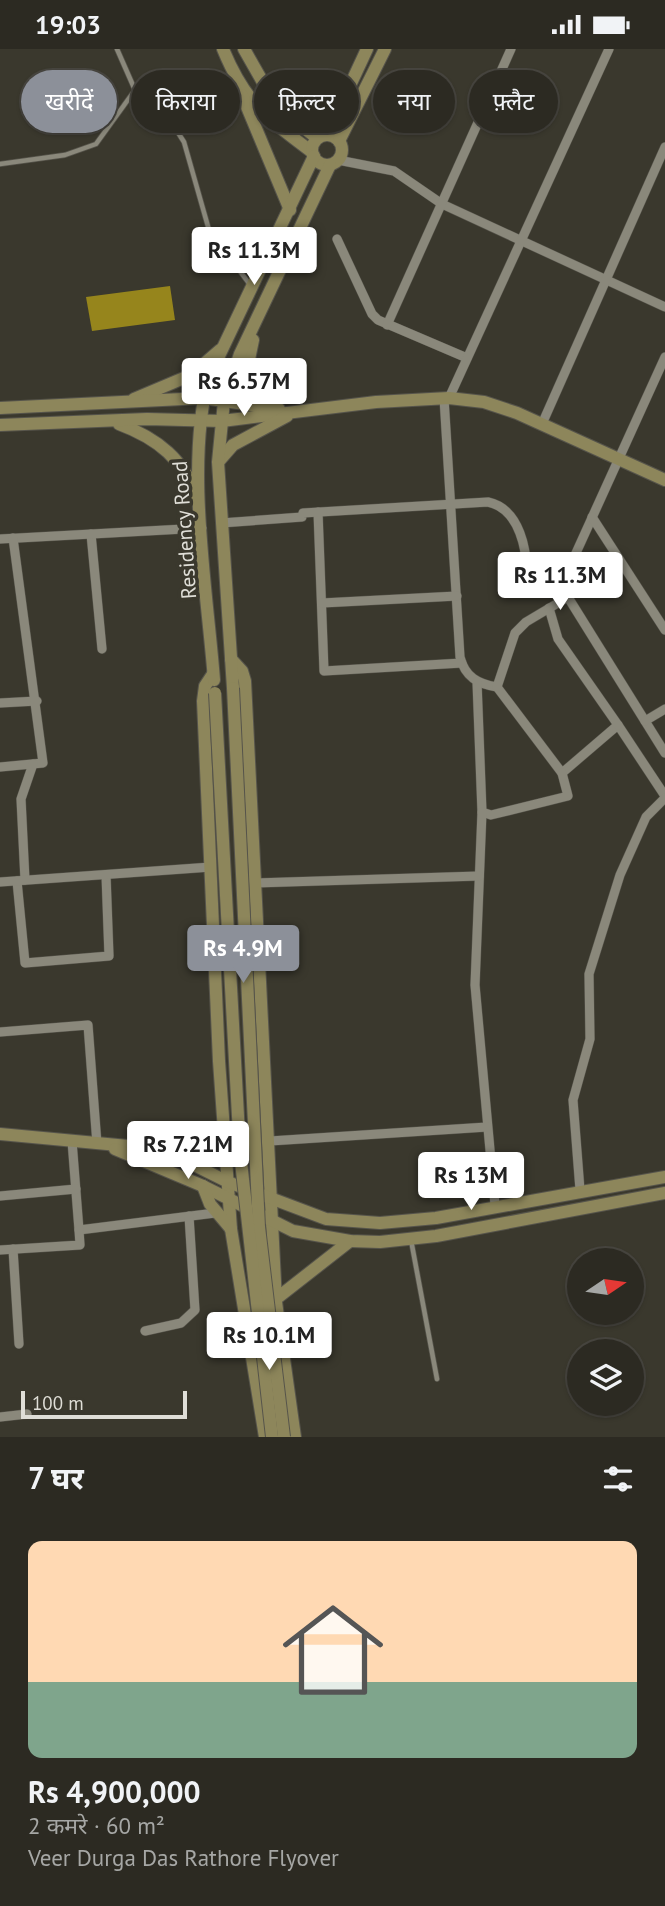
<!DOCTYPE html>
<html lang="hi">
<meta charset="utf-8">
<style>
body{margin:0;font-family:"PT Sans","Noto Sans Devanagari",sans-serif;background:#34322a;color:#f1f3f6;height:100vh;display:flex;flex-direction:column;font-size:26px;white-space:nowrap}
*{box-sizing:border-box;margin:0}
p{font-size:23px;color:#a6a7a5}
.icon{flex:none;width:38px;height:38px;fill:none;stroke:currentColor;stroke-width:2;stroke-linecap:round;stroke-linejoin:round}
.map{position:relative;height:1388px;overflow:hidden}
.details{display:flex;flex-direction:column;background:#2c2a22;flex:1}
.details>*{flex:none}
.hud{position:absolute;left:21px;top:21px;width:623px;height:63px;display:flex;gap:14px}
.needle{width:46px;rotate:77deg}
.controls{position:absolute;left:567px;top:1199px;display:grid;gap:14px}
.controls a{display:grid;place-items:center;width:77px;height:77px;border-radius:50%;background:#2c2a22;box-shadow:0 2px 5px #0004,0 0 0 2px #484640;font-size:35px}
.scale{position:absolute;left:21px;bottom:18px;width:166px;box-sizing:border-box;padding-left:7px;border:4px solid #dfded7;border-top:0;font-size:19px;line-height:24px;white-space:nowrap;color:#dfded7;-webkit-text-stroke:5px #3a382d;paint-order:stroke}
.price{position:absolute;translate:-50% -60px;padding:0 16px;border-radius:7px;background:#fff;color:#222;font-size:23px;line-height:46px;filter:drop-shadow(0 2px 4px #0008)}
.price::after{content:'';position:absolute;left:50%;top:42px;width:21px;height:16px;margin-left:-10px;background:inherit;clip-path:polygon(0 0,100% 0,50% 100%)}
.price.on{background:#8c9099;color:#fff}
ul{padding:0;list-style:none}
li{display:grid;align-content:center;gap:14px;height:371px;padding:0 28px}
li+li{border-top:2px solid #484640}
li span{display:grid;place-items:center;height:217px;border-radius:14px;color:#555}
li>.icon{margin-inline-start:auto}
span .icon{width:126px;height:126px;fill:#fffc;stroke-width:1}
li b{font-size:30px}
h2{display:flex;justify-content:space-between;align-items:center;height:84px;padding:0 28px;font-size:30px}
.tag{padding:0 24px;border-radius:32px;background:#2c2a22;box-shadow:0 2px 5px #0004,0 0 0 2px #484640;font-size:24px;line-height:63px}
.tag.on{background:#8c9099;color:#fff}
.status{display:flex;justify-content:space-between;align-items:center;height:49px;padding:0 35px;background:#2c2a22;direction:ltr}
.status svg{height:19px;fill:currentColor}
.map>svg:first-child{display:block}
.water{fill:#96851c}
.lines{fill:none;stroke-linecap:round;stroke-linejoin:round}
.lane-casing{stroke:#56544b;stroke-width:6}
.street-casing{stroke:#56544b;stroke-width:10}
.secondary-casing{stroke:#56544b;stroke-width:14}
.lane{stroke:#8a887b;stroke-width:4.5}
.street{stroke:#8a887b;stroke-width:9}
.secondary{stroke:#8d865b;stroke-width:12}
.secondary-bridge-casing{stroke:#56544b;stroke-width:14;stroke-linecap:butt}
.secondary-bridge{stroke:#8d865b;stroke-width:12}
.labels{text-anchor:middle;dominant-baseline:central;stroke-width:7;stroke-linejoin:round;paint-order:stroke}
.street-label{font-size:21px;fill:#dfded7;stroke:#3a382d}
</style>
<div class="status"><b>19:03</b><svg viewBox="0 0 49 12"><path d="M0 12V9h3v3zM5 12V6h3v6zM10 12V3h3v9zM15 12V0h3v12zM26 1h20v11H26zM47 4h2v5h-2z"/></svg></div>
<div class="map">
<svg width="665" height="1388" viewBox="0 0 665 1388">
<rect width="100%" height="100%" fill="#3a382d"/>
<polygon class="water" points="170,237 175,271 92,282 86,248"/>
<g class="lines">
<defs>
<g id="lane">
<polyline points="117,0 135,41 177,82 184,93 209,181 251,237"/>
<polyline points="0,115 65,106 96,95 135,41"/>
<polyline points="411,1191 437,1330"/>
</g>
<g id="street">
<polyline points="338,111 394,122 442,155 665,258"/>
<polyline points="337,190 372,265 378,271 467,309"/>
<polyline points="387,276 511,0"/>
<polyline points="665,308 561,537 665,704"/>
<path d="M444,349L460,608C465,628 478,635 497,638"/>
<polyline points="449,349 609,0"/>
<polyline points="542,375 665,98"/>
<polyline points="318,463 324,622 462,614"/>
<polyline points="592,468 665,581"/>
<path d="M221,474L302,468L303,464L488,453C520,460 528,502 526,530"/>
<polyline points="91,485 102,600"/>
<polyline points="0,490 202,479"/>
<polyline points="568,548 526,573 515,584 497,638 562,724 618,676 665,747"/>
<polyline points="322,554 457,547"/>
<polyline points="549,559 558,590 618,676"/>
<polyline points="477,633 482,763 491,766 568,747 562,724"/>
<polyline points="0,654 37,652"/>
<polyline points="645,672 665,660"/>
<polyline points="0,718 43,714 13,489"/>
<polyline points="482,763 475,936 495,1156"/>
<polyline points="25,831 21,750 33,715"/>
<polyline points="17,832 25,914 109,907 106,826"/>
<polyline points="0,833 211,818"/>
<polyline points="255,834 479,827"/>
<polyline points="0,983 88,976 97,1095"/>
<polyline points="72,1092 79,1181 215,1164"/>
<polyline points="270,1092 487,1078"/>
<polyline points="580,1141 573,1051 590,990 589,925 620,826 646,768 665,749"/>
<polyline points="0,1147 76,1140"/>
<polyline points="13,1200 19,1295"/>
<polyline points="0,1201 80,1196 79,1181"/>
<polyline points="145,1282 181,1274 195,1261 189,1167"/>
<polyline points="0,1368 27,1365"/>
</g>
<g id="secondary">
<path d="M223,0C245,54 267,69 312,103"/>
<polyline points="244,0 277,58 317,89"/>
<polyline points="242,46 290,161"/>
<polyline points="327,86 367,0"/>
<circle cx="327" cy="101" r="15"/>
<polyline points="339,92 385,0"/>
<path d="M253,291C248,316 240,338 261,357"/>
<polyline points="134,350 191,326 220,301"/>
<polyline points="0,359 203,349 279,360"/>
<path d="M119,375C157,389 185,411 198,451"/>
<polyline points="0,376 147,370 222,372 376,353 449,349 484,353 517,364 665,431"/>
<polyline points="219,412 233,396 287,367"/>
<polyline points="231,610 242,622 245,632 276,1253 295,1388"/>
<polyline points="213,625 205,637 203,652 219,1012 231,1180 265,1388"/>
<path d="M214,631C207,540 185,414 209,328L314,107"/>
<polyline points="233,639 218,413 224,352 240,305 330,116"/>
<polyline points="0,1085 139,1098 190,1114 228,1133 326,1170 380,1174 436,1169 665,1128"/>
<polyline points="115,1100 203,1137 293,1182 350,1192 380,1193 436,1187 665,1144"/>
<polyline points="190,1114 226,1094"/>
<polyline points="203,1137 210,1155 231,1180"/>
<polyline points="272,1253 350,1192"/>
</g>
</defs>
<use href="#lane" class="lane-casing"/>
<use href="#street" class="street-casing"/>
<use href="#secondary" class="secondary-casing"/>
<use href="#lane" class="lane"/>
<use href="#street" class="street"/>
<use href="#secondary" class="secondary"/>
<defs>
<g id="secondary-bridge">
<polyline points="233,639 259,1178 284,1388"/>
<polyline points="215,644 240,1104 272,1388"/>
</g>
</defs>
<use href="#secondary-bridge" class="secondary-bridge-casing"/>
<use href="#secondary-bridge" class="secondary-bridge"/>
</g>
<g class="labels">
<g class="street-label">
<text transform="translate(184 481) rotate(-94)">Residency Road</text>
</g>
</g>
</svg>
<div class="controls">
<a><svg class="needle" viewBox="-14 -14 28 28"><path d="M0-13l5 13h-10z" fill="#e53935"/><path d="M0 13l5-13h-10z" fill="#a6a7a5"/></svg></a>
<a><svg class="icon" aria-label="layers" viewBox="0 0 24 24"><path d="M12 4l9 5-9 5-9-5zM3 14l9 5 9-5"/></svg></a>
</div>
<div class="scale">100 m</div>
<b class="price" style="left:254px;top:238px">Rs 11.3M</b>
<b class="price" style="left:244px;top:369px">Rs 6.57M</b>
<b class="price" style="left:560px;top:563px">Rs 11.3M</b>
<b class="price on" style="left:243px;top:936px">Rs 4.9M</b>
<b class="price" style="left:188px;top:1132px">Rs 7.21M</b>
<b class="price" style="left:471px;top:1163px">Rs 13M</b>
<b class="price" style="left:269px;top:1323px">Rs 10.1M</b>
<div class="hud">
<a class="tag on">खरीदें</a>
<a class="tag">किराया</a>
<a class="tag">फ़िल्टर</a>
<a class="tag">नया</a>
<a class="tag">फ़्लैट</a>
</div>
</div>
<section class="details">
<h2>7 घर<svg class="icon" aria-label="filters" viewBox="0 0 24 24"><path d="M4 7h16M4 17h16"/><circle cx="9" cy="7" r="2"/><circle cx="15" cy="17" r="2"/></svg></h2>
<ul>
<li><span style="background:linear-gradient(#ffd9b3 65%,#7fa58c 0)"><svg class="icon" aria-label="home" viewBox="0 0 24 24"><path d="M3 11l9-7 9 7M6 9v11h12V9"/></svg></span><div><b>Rs 4,900,000</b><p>2 कमरे · 60 m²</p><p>Veer Durga Das Rathore Flyover</p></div></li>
</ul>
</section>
